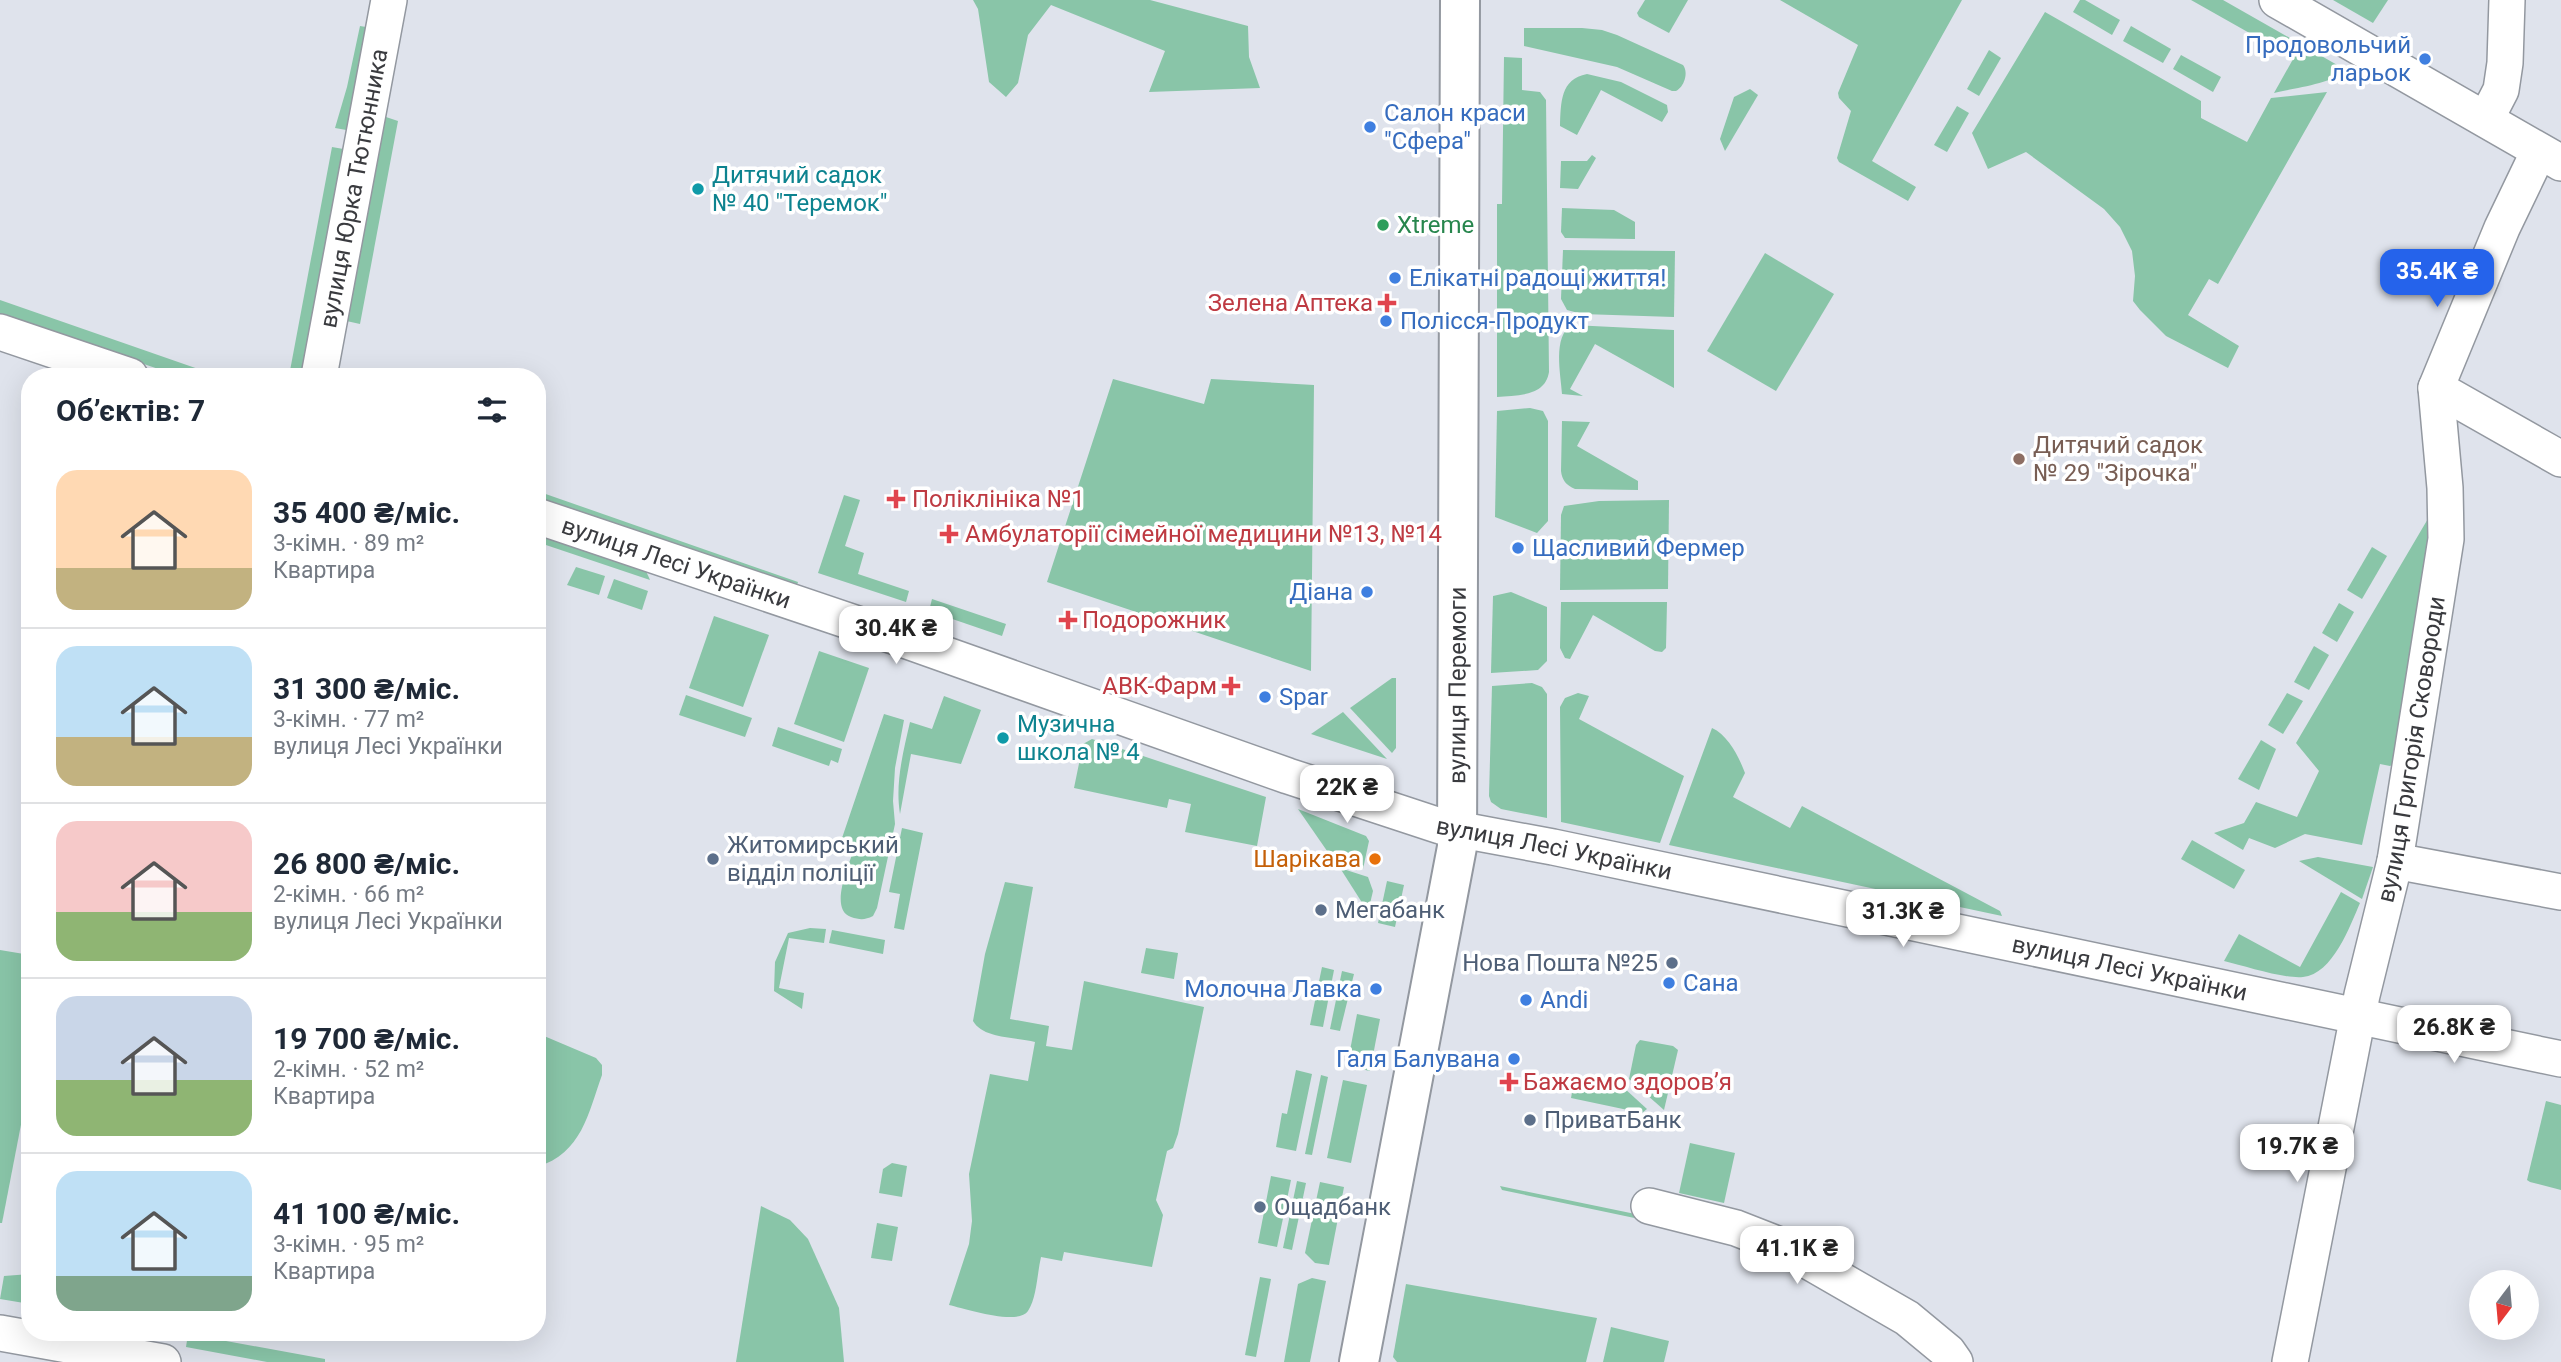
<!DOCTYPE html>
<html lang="uk">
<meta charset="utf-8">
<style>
body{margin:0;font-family:Roboto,sans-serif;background:#f2f2f3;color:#1f2937;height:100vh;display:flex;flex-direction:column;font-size:26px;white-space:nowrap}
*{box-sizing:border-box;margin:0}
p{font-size:23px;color:#747a83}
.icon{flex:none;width:38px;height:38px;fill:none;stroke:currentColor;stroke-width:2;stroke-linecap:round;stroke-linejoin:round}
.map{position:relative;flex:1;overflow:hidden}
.side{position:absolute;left:21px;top:368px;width:525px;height:973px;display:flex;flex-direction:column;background:#fff;border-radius:28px;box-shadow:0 7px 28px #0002}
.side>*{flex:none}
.needle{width:46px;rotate:196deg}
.controls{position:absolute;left:2469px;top:1270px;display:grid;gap:14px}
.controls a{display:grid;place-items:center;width:70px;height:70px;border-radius:50%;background:#fff;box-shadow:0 7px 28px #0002;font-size:35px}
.price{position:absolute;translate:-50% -60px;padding:0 16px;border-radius:14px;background:#fff;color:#222;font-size:23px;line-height:46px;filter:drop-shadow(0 2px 4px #0008)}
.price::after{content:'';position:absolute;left:50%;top:42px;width:21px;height:16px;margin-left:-10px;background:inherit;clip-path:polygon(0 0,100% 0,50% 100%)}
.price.current{background:#2563eb;color:#fff}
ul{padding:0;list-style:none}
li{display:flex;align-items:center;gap:21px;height:175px;padding:0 35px}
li+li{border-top:2px solid #e0e1e3}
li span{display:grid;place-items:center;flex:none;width:196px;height:140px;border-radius:21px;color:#555}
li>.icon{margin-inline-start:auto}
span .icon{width:84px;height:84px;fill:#fffc;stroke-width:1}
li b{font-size:30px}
h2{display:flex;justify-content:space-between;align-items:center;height:84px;padding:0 35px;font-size:30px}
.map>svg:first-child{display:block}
.green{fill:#89c5a8}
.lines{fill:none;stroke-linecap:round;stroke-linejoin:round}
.minor-casing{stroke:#9398a0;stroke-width:38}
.major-casing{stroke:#9398a0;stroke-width:42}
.minor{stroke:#fff;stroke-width:35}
.major{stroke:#fff;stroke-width:38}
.shop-dot{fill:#3f7fe0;stroke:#fff;stroke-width:2.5}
.culture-dot{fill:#0f9aa8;stroke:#fff;stroke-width:2.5}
.leisure-dot{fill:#2e9e5b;stroke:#fff;stroke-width:2.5}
.health-dot{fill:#e0444e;stroke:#fff;stroke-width:2.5}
.education-dot{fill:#8d6e63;stroke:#fff;stroke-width:2.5}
.service-dot{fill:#5c6f8a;stroke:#fff;stroke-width:2.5}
.food-dot{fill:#e8710a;stroke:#fff;stroke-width:2.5}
.labels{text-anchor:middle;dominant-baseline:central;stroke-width:7;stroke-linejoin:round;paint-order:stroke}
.shop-label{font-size:24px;fill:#366cbe;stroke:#fff;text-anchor:start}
.culture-label{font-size:24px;fill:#0d838f;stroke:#fff;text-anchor:start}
.street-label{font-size:24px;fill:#3a3b3f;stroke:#fff}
.leisure-label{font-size:24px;fill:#27864d;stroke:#fff;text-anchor:start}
.health-label{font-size:24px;fill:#be3a42;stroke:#fff;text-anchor:start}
.education-label{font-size:24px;fill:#785e54;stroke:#fff;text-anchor:start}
.service-label{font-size:24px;fill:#4e5e75;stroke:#fff;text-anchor:start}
.food-label{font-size:24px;fill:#c56008;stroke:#fff;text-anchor:end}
</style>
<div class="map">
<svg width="2561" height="1362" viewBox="0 0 2561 1362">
<rect width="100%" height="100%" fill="#dfe3ec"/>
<g class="green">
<polygon points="973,0 1150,0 1248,26 1249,57 1260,88 1149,92 1165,51 1051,5 1028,35 1018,83 1006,97 989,82 978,9"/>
<polygon points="1645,0 1688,0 1669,33 1639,17 1637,13"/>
<polygon points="1780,0 1962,0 1872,161 1916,187 1908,201 1839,162 1837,158 1851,111 1839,98 1838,93 1858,45"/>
<polygon points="2080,0 2085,0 2120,20 2112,35 2073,12"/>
<path d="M2191,0H2223L2346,70C2332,84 2294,88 2274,93L2292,61L2290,56Z"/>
<polygon points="2333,0 2388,0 2373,23"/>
<polygon points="2045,12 2201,101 2201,118 2247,142 2271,98 2327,92 2218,284 2209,279 2188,315 2239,346 2228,368 2166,336 2140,310 2133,301 2135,276 2132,251 2120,227 2104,209 2026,152 1988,169 1972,133"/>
<polygon points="360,26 372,28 352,131 335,128 347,87"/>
<polygon points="2131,26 2171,49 2163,63 2123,41"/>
<path d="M1524,28H1582L1602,30L1617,35L1683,65C1689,73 1684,87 1676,91H1672L1617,67L1524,46Z"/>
<polygon points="1989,50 2001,58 1979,96 1967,89"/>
<polygon points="2181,55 2221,77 2213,92 2173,69"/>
<path d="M1504,57L1522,58V90L1540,92L1546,100L1549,372C1545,397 1517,395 1497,397V204H1502Z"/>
<path d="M1587,74L1621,82L1667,105L1668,112L1662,122L1601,90L1577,135L1560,126C1561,103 1560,79 1587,74Z"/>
<polygon points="1750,89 1758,95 1725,151 1720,139 1734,97"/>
<polygon points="1957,106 1969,113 1947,152 1934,145"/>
<polygon points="380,115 398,121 360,324 342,320"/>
<polygon points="332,147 349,150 306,376 289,376"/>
<polygon points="1592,155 1596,158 1578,189 1560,188 1561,161 1587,161"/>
<polygon points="1562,208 1614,210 1635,222 1635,239 1565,238 1561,232"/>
<polygon points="1563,250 1675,251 1674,317 1582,314 1567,310 1561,299"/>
<polygon points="1765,253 1834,294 1776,391 1707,351"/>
<polygon points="0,300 204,371 202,376 179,376 0,315"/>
<path d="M1572,325L1674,330V388L1595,344L1570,389L1583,396L1562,394C1561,375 1552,336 1572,325Z"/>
<polygon points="1113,379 1204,404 1211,379 1314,385 1311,671 1047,582"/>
<polygon points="1530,408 1543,411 1548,421 1548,521 1537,533 1495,517 1497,411"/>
<path d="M1562,421L1590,422L1577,446L1638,481V490L1575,489C1566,485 1562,480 1561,471Z"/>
<polygon points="537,491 798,582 796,588 537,499"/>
<polygon points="844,495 860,500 845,546 864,553 858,574 909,591 906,602 818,573"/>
<polygon points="1669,500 1668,589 1560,590 1561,515 1564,506 1599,501"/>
<polygon points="2429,517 2432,517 2396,763 2390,766 2380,764 2362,845 2305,834 2275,848 2249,838 2243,850 2214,833 2244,823 2256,802 2297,817 2319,771 2296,743"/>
<polygon points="537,532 646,571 650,580 537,542"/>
<polygon points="2372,547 2387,556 2362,599 2347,590"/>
<polygon points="576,567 605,576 599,595 567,585"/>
<polygon points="614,579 648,591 642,610 607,598"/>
<polygon points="1511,592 1547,607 1547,661 1538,670 1491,673 1493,596"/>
<polygon points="932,599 1006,624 1002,636 929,611"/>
<polygon points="1561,602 1667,602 1666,648 1662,652 1655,651 1593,615 1570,659 1565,658 1560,648"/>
<polygon points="2339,603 2354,612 2337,642 2322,633"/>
<polygon points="714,616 769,635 743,707 689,688"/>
<polygon points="2314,646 2329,655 2309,690 2294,682"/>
<polygon points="819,651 869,668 844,742 794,724"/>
<polygon points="1392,678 1396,678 1396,748 1392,753 1350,708"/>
<polygon points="1532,683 1542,687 1547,694 1547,818 1501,809 1491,802 1489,796 1492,686"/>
<polygon points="1578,693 1589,696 1579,719 1684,776 1660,843 1561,822 1560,707 1565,698"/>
<polygon points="2287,693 2303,701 2283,734 2268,725"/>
<polygon points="686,695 752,718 745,737 679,715"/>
<path d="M944,696L981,710L961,764L911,754L900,814C895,783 903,753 910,722L932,729Z"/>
<polygon points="1343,712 1387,759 1311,734"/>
<path d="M884,714L904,720L895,768L893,801L895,824L877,908L873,916C865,920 860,920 851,917C828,909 850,863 855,846L841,841Z"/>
<polygon points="778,727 842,749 838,763 831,760 829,766 772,746"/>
<path d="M1712,728C1728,735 1739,757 1745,773L1733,797L1790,828L1802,806L2000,911L2002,916L1669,845Z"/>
<polygon points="1092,739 1266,797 1257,846 1185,832 1191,804 1169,799 1167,808 1074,788 1083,744"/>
<polygon points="2261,740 2276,749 2259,790 2238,779"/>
<polygon points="1298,809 1366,836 1369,841 1363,869 1334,861"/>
<polygon points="902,828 923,833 904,930 894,928 900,894 889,892"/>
<polygon points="2192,840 2245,870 2234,889 2181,859"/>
<polygon points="2318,857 2373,867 2362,899 2299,861"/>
<polygon points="1340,868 1368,877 1373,891 1368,912"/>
<polygon points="1387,881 1404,885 1395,927 1378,923"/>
<path d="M1005,882L1033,887L1010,1019L1049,1026L1046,1046L1072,1050L1084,981L1204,1007L1178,1134L1173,1148L1167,1151L1156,1200L1163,1215L1152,1267L1064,1252L1062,1261L1041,1257C1037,1274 1037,1297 1028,1311C1018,1326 966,1309 949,1305L969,1244L972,1221L969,1174L990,1074L1028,1081L1035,1042C1017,1037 983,1039 973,1021L985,954Z"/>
<path d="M2341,892L2360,903C2350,926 2333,974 2303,977C2284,979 2245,966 2224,961L2239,934L2300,967Z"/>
<polygon points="810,928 826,929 824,943 789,938 779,988 804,993 802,1009 774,991 775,962 788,933"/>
<polygon points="832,930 885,940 883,954 829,943"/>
<polygon points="1146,948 1178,953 1174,979 1141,973"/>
<polygon points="0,950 30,955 30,1078 2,1223 0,1223"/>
<polygon points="1322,967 1334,970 1323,1027 1310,1025"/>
<polygon points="1342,971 1354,974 1340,1031 1330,1029"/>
<polygon points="1357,1014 1380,1019 1370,1071 1347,1066"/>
<path d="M537,1033L596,1058L602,1065V1075C588,1114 582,1153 537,1167Z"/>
<polygon points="1640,1040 1673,1046 1678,1050 1664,1110 1629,1079 1636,1045"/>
<polygon points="1296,1070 1312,1074 1296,1151 1276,1147 1282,1113 1287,1114"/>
<polygon points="1321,1075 1328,1077 1312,1155 1305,1154"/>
<polygon points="1575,1077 1624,1088 1647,1109 1642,1113 1571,1098"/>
<polygon points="1343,1080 1367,1085 1351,1163 1327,1158"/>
<polygon points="2546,1101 2561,1105 2561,1190 2530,1182 2527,1180"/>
<polygon points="1690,1143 1735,1153 1724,1203 1679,1193"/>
<polygon points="892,1163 907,1166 902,1197 879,1193 883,1169"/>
<polygon points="1271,1176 1291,1180 1277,1247 1258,1243"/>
<polygon points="1297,1181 1306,1183 1292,1250 1283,1248"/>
<polygon points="1320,1182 1344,1187 1329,1265 1315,1263 1305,1253"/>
<polygon points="1500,1186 1645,1216 1644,1220 1502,1190"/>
<polygon points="761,1206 790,1220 808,1239 839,1308 844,1362 736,1362"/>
<polygon points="877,1223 898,1227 892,1261 871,1258"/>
<polygon points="30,1274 30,1304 0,1299 4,1276"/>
<polygon points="1260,1277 1271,1279 1256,1357 1245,1355"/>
<polygon points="1312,1278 1326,1281 1310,1362 1284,1362 1298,1284"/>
<polygon points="1406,1284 1597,1318 1586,1362 1397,1362 1393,1357"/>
<polygon points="1611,1327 1669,1341 1664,1362 1603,1362"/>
<polygon points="188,1334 325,1359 325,1362 267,1362 186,1347"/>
</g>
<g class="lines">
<defs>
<g id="minor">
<polyline points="2277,0 2561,163"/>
<polyline points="2486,119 2501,90 2505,63 2507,0"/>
<polyline points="0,332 130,376"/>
<path id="s1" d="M319,376L389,0"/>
<polyline points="2436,388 2561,459"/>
<path id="s2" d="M537,516L896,637L1288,776L1440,826L1553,847L2561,1059"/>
<polyline points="2395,861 2561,892"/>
<polyline points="1649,1206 1736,1228 1782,1246 1907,1318 1948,1352 1955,1362"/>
<polyline points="0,1333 163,1362"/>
<path id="s3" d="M2290,1362L2362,995L2395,861L2446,539L2445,488L2436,388L2502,228L2539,151"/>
</g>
<g id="major">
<path id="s4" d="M1359,1362L1457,847L1460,0"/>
</g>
</defs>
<use href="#minor" class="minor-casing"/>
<use href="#major" class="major-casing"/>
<use href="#minor" class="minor"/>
<use href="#major" class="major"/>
</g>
<g class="shop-dot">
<circle cx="2425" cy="59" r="7"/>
<circle cx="1370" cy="127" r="7"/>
<circle cx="1395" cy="278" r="7"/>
<circle cx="1386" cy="321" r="7"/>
<circle cx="1518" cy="548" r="7"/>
<circle cx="1367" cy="592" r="7"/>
<circle cx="1265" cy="697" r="7"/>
<circle cx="1669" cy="983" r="7"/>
<circle cx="1376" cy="989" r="7"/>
<circle cx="1526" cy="1000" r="7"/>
<circle cx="1514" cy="1059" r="7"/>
</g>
<g class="culture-dot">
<circle cx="698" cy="189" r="7"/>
<circle cx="1003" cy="738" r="7"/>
</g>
<circle class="leisure-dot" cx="1383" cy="225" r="7"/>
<g class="health-dot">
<path d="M1383.5 292.5h7v7h7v7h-7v7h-7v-7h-7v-7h7z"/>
<path d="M892.5 488.5h7v7h7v7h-7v7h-7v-7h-7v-7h7z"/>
<path d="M945.5 523.5h7v7h7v7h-7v7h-7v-7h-7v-7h7z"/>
<path d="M1064.5 609.5h7v7h7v7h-7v7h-7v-7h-7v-7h7z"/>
<path d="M1227.5 675.5h7v7h7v7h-7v7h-7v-7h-7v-7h7z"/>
<path d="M1505.5 1071.5h7v7h7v7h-7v7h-7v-7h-7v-7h7z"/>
</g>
<circle class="education-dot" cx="2019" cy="459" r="7"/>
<g class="service-dot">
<circle cx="713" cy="859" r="7"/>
<circle cx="1321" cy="910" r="7"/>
<circle cx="1672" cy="963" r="7"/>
<circle cx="1530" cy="1120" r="7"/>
<circle cx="1260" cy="1207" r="7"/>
</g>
<circle class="food-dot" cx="1375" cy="859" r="7"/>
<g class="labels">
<g class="shop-label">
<text x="2411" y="45" text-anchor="end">Продовольчий<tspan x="2411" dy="28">ларьок</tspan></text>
<text x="1384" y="113">Салон краси<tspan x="1384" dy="28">"Сфера"</tspan></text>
<text x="1409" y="278">Елікатні радощі життя!</text>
<text x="1400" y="321">Полісся-Продукт</text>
<text x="1532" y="548">Щасливий Фермер</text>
<text x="1353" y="592" text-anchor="end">Діана</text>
<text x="1279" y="697">Spar</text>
<text x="1683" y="983">Сана</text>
<text x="1362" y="989" text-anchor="end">Молочна Лавка</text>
<text x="1540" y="1000">Andi</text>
<text x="1500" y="1059" text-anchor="end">Галя Балувана</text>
</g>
<g class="culture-label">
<text x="712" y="175">Дитячий садок<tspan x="712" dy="28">№ 40 "Теремок"</tspan></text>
<text x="1017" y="724">Музична<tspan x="1017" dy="28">школа № 4</tspan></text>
</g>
<g class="street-label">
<text stroke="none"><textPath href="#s1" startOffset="191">вулиця Юрка Тютюнника</textPath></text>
<text stroke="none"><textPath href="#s2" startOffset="147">вулиця Лесі Українки</textPath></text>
<text stroke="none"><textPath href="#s4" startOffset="686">вулиця Перемоги</textPath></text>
<text stroke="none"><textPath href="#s3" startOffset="625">вулиця Григорія Сковороди</textPath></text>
<text stroke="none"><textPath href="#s2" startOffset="1071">вулиця Лесі Українки</textPath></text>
<text stroke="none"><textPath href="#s2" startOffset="1659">вулиця Лесі Українки</textPath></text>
</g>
<g class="leisure-label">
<text x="1397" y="225">Xtreme</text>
</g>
<g class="health-label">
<text x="1373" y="303" text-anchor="end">Зелена Аптека</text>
<text x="912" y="499">Поліклініка №1</text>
<text x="965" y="534">Амбулаторії сімейної медицини №13, №14</text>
<text x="1082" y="620">Подорожник</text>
<text x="1217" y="686" text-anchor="end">АВК-Фарм</text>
<text x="1523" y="1082">Бажаємо здоровʼя</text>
</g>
<g class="education-label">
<text x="2033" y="445">Дитячий садок<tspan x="2033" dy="28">№ 29 "Зірочка"</tspan></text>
</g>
<g class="service-label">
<text x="727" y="845">Житомирський<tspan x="727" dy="28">відділ поліції</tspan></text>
<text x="1335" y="910">Мегабанк</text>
<text x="1658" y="963" text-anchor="end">Нова Пошта №25</text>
<text x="1544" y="1120">ПриватБанк</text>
<text x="1274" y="1207">Ощадбанк</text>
</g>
<g class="food-label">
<text x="1361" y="859">Шарікава</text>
</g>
</g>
</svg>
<div class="controls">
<a><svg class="needle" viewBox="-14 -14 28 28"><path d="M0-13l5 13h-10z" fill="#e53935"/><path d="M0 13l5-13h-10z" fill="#747a83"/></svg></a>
</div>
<b class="price current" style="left:2437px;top:309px">35.4K ₴</b>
<b class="price" style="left:896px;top:666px">30.4K ₴</b>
<b class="price" style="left:1347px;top:825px">22K ₴</b>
<b class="price" style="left:1903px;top:949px">31.3K ₴</b>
<b class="price" style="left:2454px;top:1065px">26.8K ₴</b>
<b class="price" style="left:2297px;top:1184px">19.7K ₴</b>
<b class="price" style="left:1797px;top:1286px">41.1K ₴</b>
<section class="side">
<h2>Об’єктів: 7<svg class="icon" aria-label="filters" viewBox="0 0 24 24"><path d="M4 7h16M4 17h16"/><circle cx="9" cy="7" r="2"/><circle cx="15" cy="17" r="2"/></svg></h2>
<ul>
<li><span style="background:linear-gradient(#ffd9b3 70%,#c2b280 0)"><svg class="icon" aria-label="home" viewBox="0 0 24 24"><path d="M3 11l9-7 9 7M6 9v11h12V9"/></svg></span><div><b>35 400 ₴/міс.</b><p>3-кімн. · 89 m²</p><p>Квартира</p></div></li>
<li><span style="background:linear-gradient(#bfe0f5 65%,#c2b280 0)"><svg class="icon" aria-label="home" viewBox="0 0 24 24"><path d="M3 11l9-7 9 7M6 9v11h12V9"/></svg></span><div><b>31 300 ₴/міс.</b><p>3-кімн. · 77 m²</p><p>вулиця Лесі Українки</p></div></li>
<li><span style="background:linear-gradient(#f6c9c9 65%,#8fb573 0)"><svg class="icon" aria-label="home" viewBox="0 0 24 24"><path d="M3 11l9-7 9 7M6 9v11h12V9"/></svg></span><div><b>26 800 ₴/міс.</b><p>2-кімн. · 66 m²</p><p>вулиця Лесі Українки</p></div></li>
<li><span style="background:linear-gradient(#c9d6e8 60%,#8fb573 0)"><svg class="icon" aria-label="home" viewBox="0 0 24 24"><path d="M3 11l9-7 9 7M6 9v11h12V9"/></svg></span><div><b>19 700 ₴/міс.</b><p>2-кімн. · 52 m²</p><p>Квартира</p></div></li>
<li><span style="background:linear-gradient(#bfe0f5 75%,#7fa58c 0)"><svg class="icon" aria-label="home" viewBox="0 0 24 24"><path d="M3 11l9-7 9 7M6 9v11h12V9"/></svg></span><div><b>41 100 ₴/міс.</b><p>3-кімн. · 95 m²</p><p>Квартира</p></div></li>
</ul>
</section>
</div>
